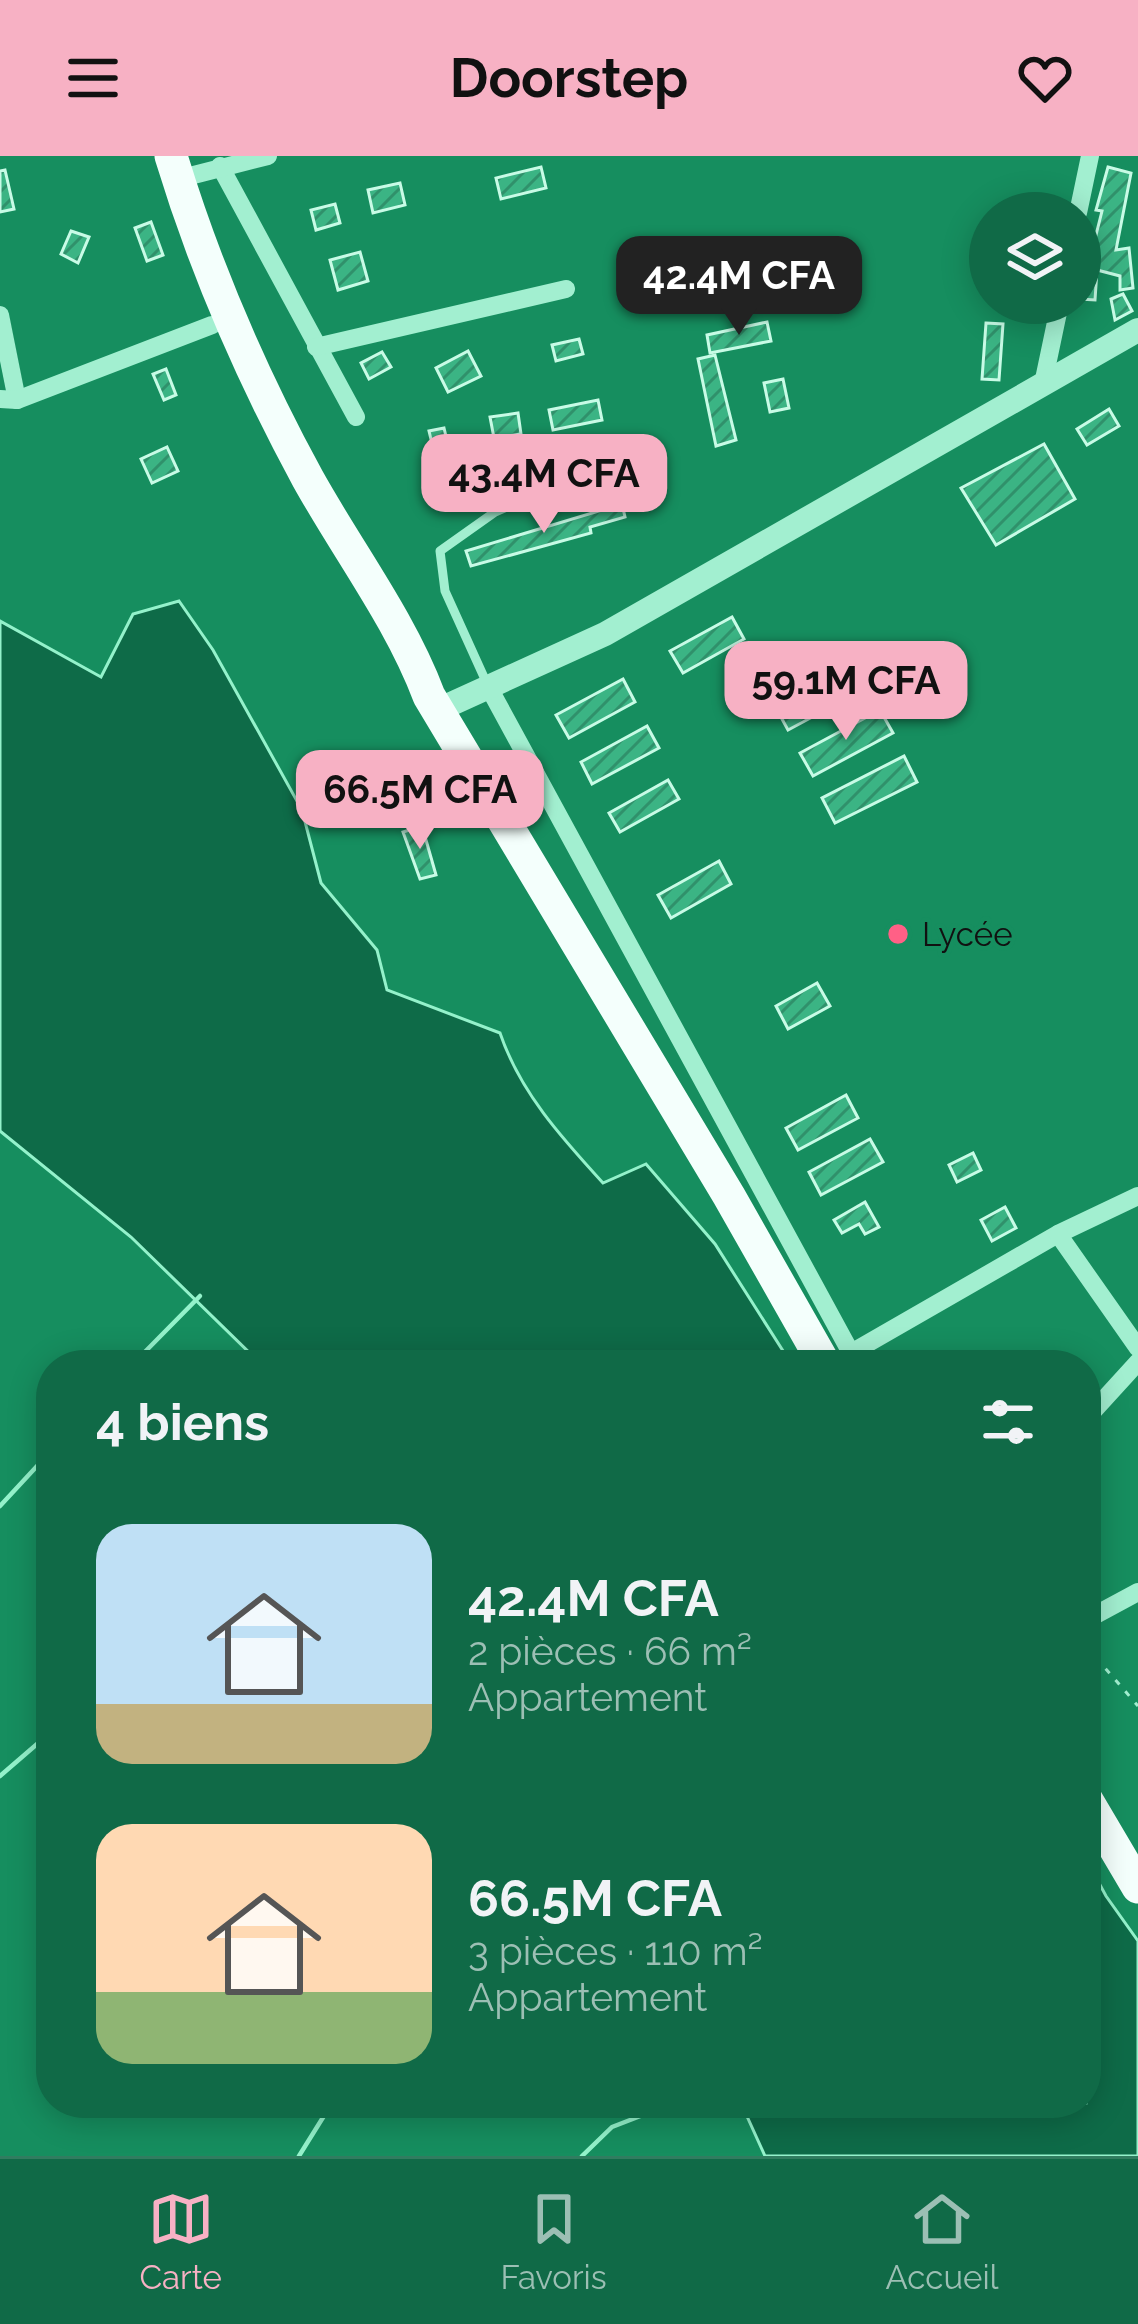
<!DOCTYPE html>
<html lang="fr">
<meta charset="utf-8">
<style>
body{margin:0;font-family:Raleway,sans-serif;background:#1e7252;color:#f1f3f6;height:100vh;display:flex;flex-direction:column;font-size:45px;white-space:nowrap}
*{box-sizing:border-box;margin:0}
p{font-size:39px;color:#9cbfb4}
.icon{flex:none;width:66px;height:66px;fill:none;stroke:currentColor;stroke-width:2;stroke-linecap:round;stroke-linejoin:round}
.map{position:relative;flex:1;overflow:hidden}
.side{position:absolute;left:36px;top:1194px;width:1065px;height:768px;display:flex;flex-direction:column;background:#106a47;border-radius:48px;box-shadow:0 6px 30px #0003}
.side>*{flex:none}
.buttons{position:absolute;left:969px;top:36px;display:grid;gap:24px}
.buttons a{display:grid;place-items:center;width:132px;height:132px;border-radius:50%;background:#106a47;box-shadow:0 6px 30px #0003;font-size:60px}
.price{position:absolute;translate:-50% -102px;padding:0 27px;border-radius:24px;background:#f7b1c4;color:#111;font-size:39px;line-height:78px;filter:drop-shadow(0 3px 6px #0008)}
.price::after{content:'';position:absolute;left:50%;top:72px;width:36px;height:27px;margin-left:-18px;background:inherit;clip-path:polygon(0 0,100% 0,50% 100%)}
.price.on{background:#222;color:#fff}
ul{padding:0;list-style:none}
li{display:flex;align-items:center;gap:36px;height:300px;padding:0 60px}
li span{display:grid;place-items:center;flex:none;width:336px;height:240px;border-radius:36px;color:#555}
li>.icon{margin-inline-start:auto}
span .icon{width:144px;height:144px;fill:#fffc;stroke-width:1}
li b{font-size:51px}
h2{display:flex;justify-content:space-between;align-items:center;height:144px;padding:0 60px;font-size:51px}
header{display:flex;justify-content:space-between;align-items:center;height:156px;padding:0 60px;background:#f7b1c4;color:#111;font-size:54px;font-weight:700}
.tab-bar{display:flex;justify-content:space-around;align-items:center;height:168px;border-top:3px solid #307d60;background:#106a47;font-size:33px;color:#9cbfb4}
.tab-bar a{display:grid;justify-items:center;gap:6px}
.tab-bar .on{color:#f7b1c4}
.map>svg:first-child{display:block}
.water{fill:#0e6b48;stroke:#94f2cb;stroke-width:3}
.lines{fill:none;stroke-linecap:round;stroke-linejoin:round}
.stream{stroke:#94f2cb;stroke-width:4.5}
.building{fill:url(#building-hatch);stroke:#c8fbe6;stroke-width:3}
.path{stroke:#a2efd0;stroke-width:3;stroke-dasharray:6 9;stroke-linecap:butt}
.service{stroke:#a2efd0;stroke-width:9}
.minor{stroke:#a2efd0;stroke-width:18}
.tertiary{stroke:#a2efd0;stroke-width:24}
.trunk{stroke:#f4fffc;stroke-width:33}
.poi-dot{fill:#ff6086;stroke:#168e5f;stroke-width:4.5}
.labels{text-anchor:middle;dominant-baseline:central;stroke-width:9;stroke-linejoin:round;paint-order:stroke}
.poi-label{font-size:33px;fill:#111;stroke:#168e5f;text-anchor:start}
</style>
<header><svg class="icon" aria-label="menu" viewBox="0 0 24 24"><path d="M4 6h16M4 12h16M4 18h16"/></svg>Doorstep<svg class="icon" aria-label="heart" viewBox="0 0 24 24"><path d="M12 20l-8-8c-3-5 5-10 8-4 3-6 11-1 8 4z"/></svg></header>
<div class="map">
<svg width="1138" height="2000" viewBox="0 0 1138 2000">
<defs>
<pattern id="building-hatch" width="6" height="6" patternUnits="userSpaceOnUse" patternTransform="scale(3)"><rect width="6" height="6" fill="#3bb484"/><path d="M-1 1l2-2M0 6l6-6M5 7l2-2" fill="none" stroke="#30916b"/></pattern>
</defs>
<rect width="100%" height="100%" fill="#168e5f"/>
<g class="water">
<path d="M179,445L213,494L302,654L321,727L377,794L387,834L500,877C520,936 561,981 603,1027L646,1008L715,1088L792,1209H262L131,1081L0,975V465L101,521L133,458Z"/>
<polygon points="1086,1703 1106,1740 1138,1785 1138,2000 765,2000 741,1947 1086,1947"/>
</g>
<g class="lines">
<g class="stream">
<polyline points="132,1209 200,1140"/>
<polyline points="0,1350 51,1295"/>
<polyline points="0,1620 51,1576"/>
<polyline points="299,2000 332,1947"/>
<polyline points="582,2000 612,1971 674,1947"/>
</g>
</g>
<g class="building">
<polygon points="541,11 546,32 501,43 496,22"/>
<polygon points="1108,11 1131,17 1116,94 1129,92 1133,132 1120,134 1120,120 1097,114 1095,144 1080,143 1102,55 1096,54"/>
<polygon points="5,14 14,53 0,56 0,15"/>
<polygon points="400,27 405,49 373,57 368,34"/>
<polygon points="335,48 340,67 316,74 311,54"/>
<polygon points="151,66 163,99 147,105 135,72"/>
<polygon points="71,75 89,81 78,107 61,98"/>
<polygon points="360,96 368,125 338,134 330,104"/>
<polygon points="744,126 747,145 689,156 685,137"/>
<polygon points="1123,138 1132,155 1115,164 1111,143"/>
<polygon points="767,166 771,185 710,197 707,179"/>
<polygon points="986,167 1003,168 999,224 982,223"/>
<polygon points="579,183 583,198 556,205 552,189"/>
<polygon points="468,195 481,220 448,236 436,212"/>
<polygon points="382,196 391,211 369,223 361,207"/>
<polygon points="715,199 736,284 716,290 698,203"/>
<polygon points="166,213 176,239 164,244 153,218"/>
<polygon points="783,223 789,252 770,256 764,227"/>
<polygon points="598,244 602,264 553,274 549,254"/>
<polygon points="1109,253 1119,270 1087,289 1077,273"/>
<polygon points="518,257 521,278 494,282 490,261"/>
<polygon points="444,272 450,297 435,300 429,275"/>
<polygon points="1044,288 1075,343 996,389 961,332"/>
<polygon points="167,291 178,315 152,327 141,303"/>
<polygon points="622,348 625,361 590,371 591,377 471,410 466,395"/>
<polygon points="732,461 744,483 683,517 670,495"/>
<polygon points="858,508 870,530 788,574 776,552"/>
<polygon points="623,523 635,546 569,582 556,559"/>
<polygon points="880,554 893,577 813,620 800,597"/>
<polygon points="647,570 659,592 592,628 581,606"/>
<polygon points="904,600 917,626 835,667 822,642"/>
<polygon points="668,624 679,643 620,676 609,657"/>
<polygon points="422,670 436,719 420,723 403,676"/>
<polygon points="719,705 731,728 671,762 658,739"/>
<polygon points="817,827 830,850 788,873 776,850"/>
<polygon points="846,939 858,962 798,994 786,972"/>
<polygon points="870,983 883,1006 821,1039 809,1016"/>
<polygon points="973,997 981,1014 957,1026 949,1009"/>
<polygon points="865,1046 879,1071 865,1078 859,1068 842,1077 834,1064"/>
<polygon points="1005,1051 1016,1072 992,1085 981,1064"/>
</g>
<g class="lines">
<polyline class="path" points="1086,1490 1138,1550"/>
<polyline class="service" points="488,530 445,435 440,395 495,356 542,336"/>
<g class="minor">
<polyline points="220,10 356,261"/>
<polyline points="178,23 268,0"/>
<polyline points="1078,57 1090,0"/>
<polyline points="0,159 17,244"/>
<polyline points="316,191 566,133"/>
<polyline points="1043,228 1060,147"/>
<polyline points="0,243 17,244 212,169"/>
<polyline points="488,530 851,1197 1058,1078 1138,1040"/>
<polyline points="1058,1078 1138,1192"/>
<polyline points="1086,1263 1138,1206"/>
<polyline points="1086,1464 1138,1436"/>
</g>
<polyline class="tertiary" points="438,554 605,478 1138,174"/>
<g class="trunk">
<path d="M171,0C205,112 252,220 308,323C348,395 400,463 429,540L729,1040L825,1209"/>
<polyline points="1086,1643 1138,1731"/>
</g>
</g>
<circle class="poi-dot" cx="898" cy="778" r="12"/>
<g class="labels">
<g class="poi-label">
<text x="922" y="778">Lycée</text>
</g>
</g>
</svg>
<div class="buttons">
<a><svg class="icon" aria-label="layers" viewBox="0 0 24 24"><path d="M12 4l9 5-9 5-9-5zM3 14l9 5 9-5"/></svg></a>
</div>
<b class="price on" style="left:739px;top:182px">42.4M CFA</b>
<b class="price" style="left:544px;top:380px">43.4M CFA</b>
<b class="price" style="left:846px;top:587px">59.1M CFA</b>
<b class="price" style="left:420px;top:696px">66.5M CFA</b>
<section class="side">
<h2>4 biens<svg class="icon" aria-label="filters" viewBox="0 0 24 24"><path d="M4 7h16M4 17h16"/><circle cx="9" cy="7" r="2"/><circle cx="15" cy="17" r="2"/></svg></h2>
<ul>
<li><span style="background:linear-gradient(#bfe0f5 75%,#c2b280 0)"><svg class="icon" aria-label="home" viewBox="0 0 24 24"><path d="M3 11l9-7 9 7M6 9v11h12V9"/></svg></span><div><b>42.4M CFA</b><p>2 pièces · 66 m²</p><p>Appartement</p></div></li>
<li><span style="background:linear-gradient(#ffd9b3 70%,#8fb573 0)"><svg class="icon" aria-label="home" viewBox="0 0 24 24"><path d="M3 11l9-7 9 7M6 9v11h12V9"/></svg></span><div><b>66.5M CFA</b><p>3 pièces · 110 m²</p><p>Appartement</p></div></li>
</ul>
</section>
</div>
<nav class="tab-bar">
<a class="on"><svg class="icon" aria-label="map" viewBox="0 0 24 24"><path d="M3 6l6-2 6 2 6-2v14l-6 2-6-2-6 2zM9 4v14M15 6v14"/></svg>Carte</a>
<a><svg class="icon" aria-label="saved" viewBox="0 0 24 24"><path d="M7 4h10v16l-5-4-5 4z"/></svg>Favoris</a>
<a><svg class="icon" aria-label="home" viewBox="0 0 24 24"><path d="M3 11l9-7 9 7M6 9v11h12V9"/></svg>Accueil</a>
</nav>
